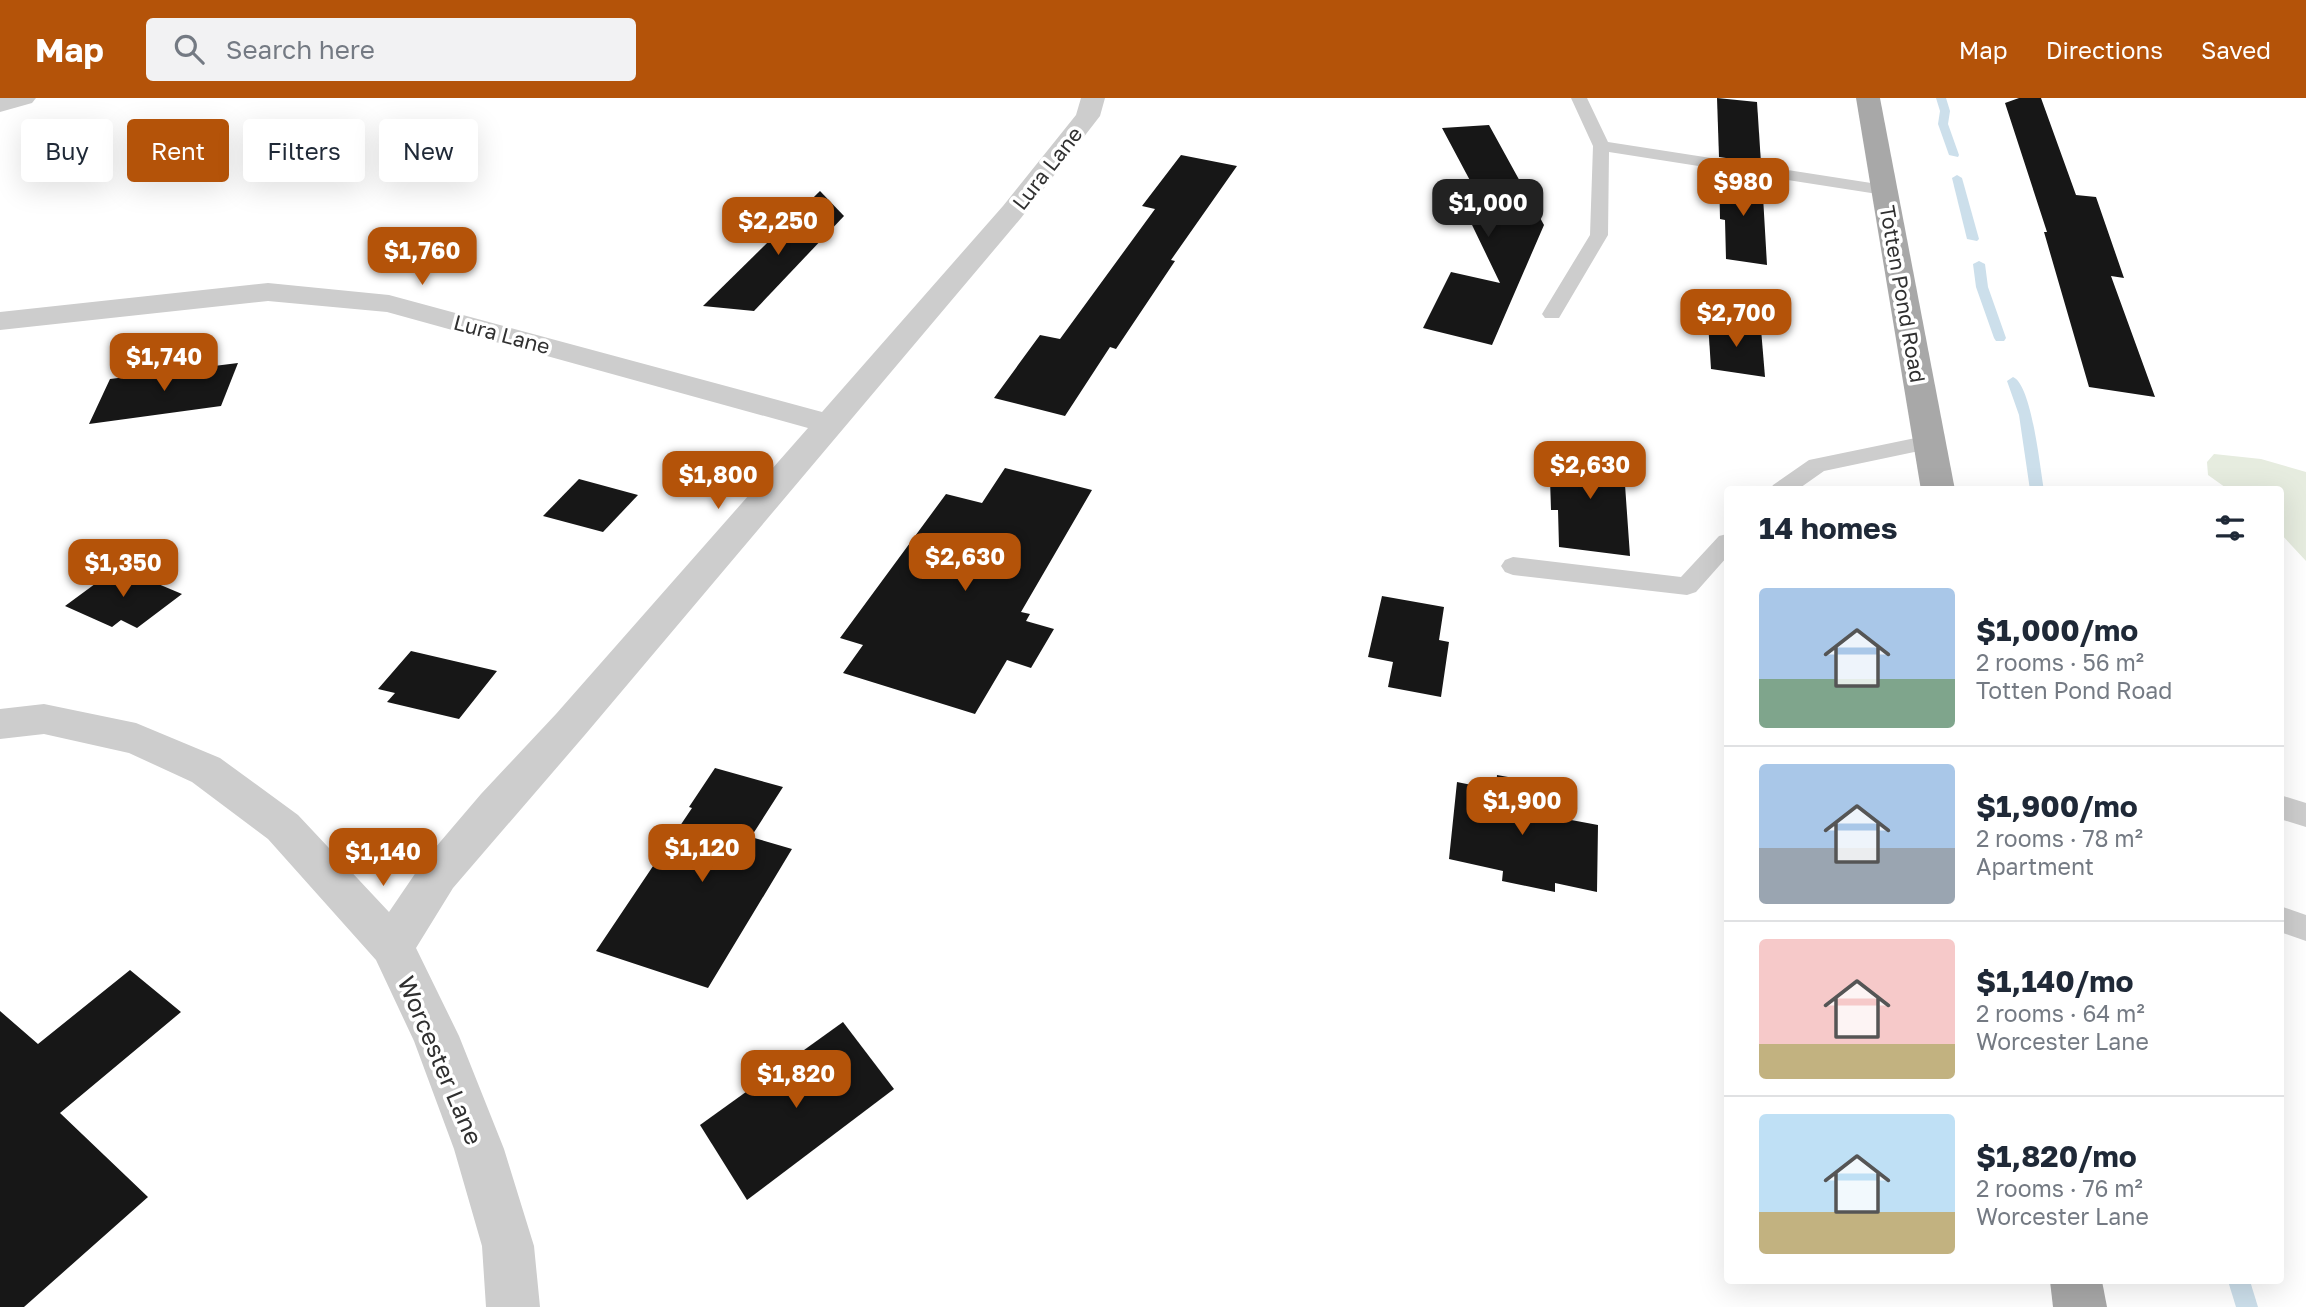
<!DOCTYPE html>
<meta charset="utf-8">
<style>
body{margin:0;font-family:"Golos Text",sans-serif;background:#f2f2f3;color:#1f2937;height:100vh;display:flex;flex-direction:column;font-size:26px;white-space:nowrap}
*{box-sizing:border-box;margin:0}
p{font-size:23px;color:#747a83}
.icon{flex:none;width:38px;height:38px;fill:none;stroke:currentColor;stroke-width:2;stroke-linecap:round;stroke-linejoin:round}
.map{position:relative;flex:1;overflow:hidden}
.details{position:absolute;left:1724px;top:388px;width:560px;height:798px;display:flex;flex-direction:column;background:#fff;border-radius:7px;box-shadow:0 7px 28px #0002}
.details>*{flex:none}
.banner{position:absolute;left:21px;top:21px;width:665px;height:63px;display:flex;gap:14px}
.price{position:absolute;translate:-50% -60px;padding:0 16px;border-radius:14px;background:#b45309;color:#fff;font-size:23px;line-height:46px;filter:drop-shadow(0 2px 4px #0008)}
.price::after{content:'';position:absolute;left:50%;top:42px;width:21px;height:16px;margin-left:-10px;background:inherit;clip-path:polygon(0 0,100% 0,50% 100%)}
.price.active{background:#222;color:#fff}
ul{padding:0;list-style:none}
li{display:flex;align-items:center;gap:21px;height:175px;padding:0 35px}
li+li{border-top:2px solid #e0e1e3}
li span{display:grid;place-items:center;flex:none;width:196px;height:140px;border-radius:7px;color:#555}
li>.icon{margin-inline-start:auto}
span .icon{width:84px;height:84px;fill:#fffc;stroke-width:1}
li b{font-size:30px}
h2{display:flex;justify-content:space-between;align-items:center;height:84px;padding:0 35px;font-size:30px}
.pill{padding:0 24px;border-radius:7px;background:#fff;box-shadow:0 7px 28px #0002;font-size:24px;line-height:63px}
.pill.active{background:#b45309;color:#fff}
header{display:flex;align-items:center;gap:42px;box-sizing:border-box;height:98px;padding:0 35px;background:#b45309;color:#fff}
header strong{font-size:33px}
nav{display:flex;gap:38px;margin-inline-start:auto;font-size:24px}
.search{width:490px;height:63px;background:#f2f2f3;display:flex;align-items:center;gap:18px;box-sizing:border-box;padding:0 24px;border-radius:7px;color:#747a83;font-size:26px}
.map>svg:first-child{display:block}
.green{fill:#e6ecdf}
.lines{fill:none;stroke-linecap:round;stroke-linejoin:round}
.stream{fill:#ccdfeb;fill-rule:evenodd}
.building{fill:#171717}
.service{fill:#cdcdcd;fill-rule:evenodd}
.minor{fill:#cdcdcd;fill-rule:evenodd}
.primary{fill:#a8a8a8;fill-rule:evenodd}
.labels{text-anchor:middle;dominant-baseline:central;stroke-width:7;stroke-linejoin:round;paint-order:stroke}
.far-street-label{font-size:21px;fill:#303030;stroke:#fff}
.street-label{font-size:24px;fill:#303030;stroke:#fff}
</style>
<header>
<strong>Map</strong>
<div class="search"><svg class="icon" aria-label="search" viewBox="0 0 24 24"><circle cx="10" cy="10" r="6"/><path d="M15 15l6 6"/></svg>Search here</div>
<nav><a>Map</a><a>Directions</a><a>Saved</a></nav>
</header>
<div class="map">
<svg width="2306" height="1209" viewBox="0 0 2306 1209">
<rect width="100%" height="100%" fill="#fff"/>
<polygon class="green" points="2214,356 2261,361 2306,374 2306,463 2280,435 2280,392 2229,392 2208,377 2207,364"/>
<g class="lines">
<g class="stream">
<polygon points="1936,0 1946,0 1950,13 1948,26 1959,57 1958,59 1949,57 1938,26 1940,13"/>
<polygon points="1957,77 1962,80 1979,141 1977,143 1967,141 1952,80"/>
<polygon points="1979,163 1985,166 1988,189 2006,240 2004,243 1996,243 1994,240 1976,189 1973,166"/>
<path d="M2013,279C2032,287 2040,371 2044,392H2030L2019,317L2007,283Z"/>
<polygon points="2228,1183 2250,1183 2258,1209 2236,1209"/>
</g>
</g>
<g class="building">
<polygon points="1717,0 1757,4 1761,65 1719,59"/>
<polygon points="2019,0 2041,0 2076,97 2096,99 2124,180 2111,178 2155,299 2089,289 2044,134 2047,134 2005,5"/>
<polygon points="1489,27 1544,127 1492,247 1423,230 1451,174 1500,185 1460,102 1471,102 1465,90 1474,90 1442,30"/>
<polygon points="1181,57 1237,68 1171,162 1175,163 1116,251 1110,249 1065,318 994,300 1040,237 1060,241 1155,111 1142,108"/>
<polygon points="1719,74 1762,81 1767,167 1726,161 1725,122 1720,121"/>
<polygon points="820,93 844,118 754,213 703,208"/>
<polygon points="1708,224 1761,231 1765,279 1711,271"/>
<polygon points="238,265 221,308 89,326 110,281"/>
<polygon points="1549,350 1623,358 1630,458 1559,449 1558,412 1551,412"/>
<polygon points="1005,370 1092,392 1021,514 1030,516 1026,523 1054,531 1031,570 1007,562 975,616 843,575 863,547 840,540 946,396 982,405"/>
<polygon points="579,381 638,397 603,434 543,418"/>
<polygon points="118,469 182,496 137,530 121,522 112,529 65,508"/>
<polygon points="1382,498 1444,509 1439,542 1449,544 1441,599 1388,589 1393,564 1368,559"/>
<polygon points="411,553 497,573 459,621 387,604 395,595 378,591"/>
<polygon points="715,670 783,689 751,739 792,751 708,890 596,853 692,710 689,709"/>
<polygon points="1497,677 1541,685 1539,716 1598,727 1597,794 1555,785 1555,794 1502,783 1503,773 1449,761 1457,684 1496,692"/>
<polygon points="130,872 181,914 60,1015 148,1099 24,1209 0,1209 0,913 38,946"/>
<polygon points="843,924 894,991 747,1102 700,1027"/>
</g>
<g class="lines">
<g class="service">
<polygon points="1571,0 1587,0 1608,44 1884,87 1893,92 1884,97 1609,54 1608,137 1559,220 1545,220 1542,216 1590,137 1593,48"/>
<polygon points="1930,337 1938,339 1941,344 1938,349 1824,373 1797,392 1770,392 1773,387 1809,362"/>
<polygon points="1727,436 1727,459 1696,494 1687,497 1513,477 1505,474 1501,468 1505,462 1513,459 1681,479 1719,438"/>
<polygon points="2280,697 2306,705 2306,729 2280,721"/>
<polygon points="2280,808 2306,817 2306,843 2280,834"/>
</g>
<g class="minor">
<polygon points="0,0 36,0 32,5 0,14"/>
<polygon points="1081,0 1105,0 1100,18 1021,120 584,638 453,790 416,850 459,938 504,1051 534,1148 540,1209 486,1209 482,1148 454,1051 414,943 376,862 268,741 192,684 129,655 44,636 0,641 0,611 44,606 136,625 220,660 298,717 389,814 423,764 481,696 556,616 808,330 387,214 268,203 0,232 0,214 268,185 389,197 822,314 1003,108 1076,17"/>
</g>
<g class="primary">
<polygon points="1856,0 1880,0 1955,392 1921,392"/>
<polygon points="2050,1183 2102,1183 2107,1209 2053,1209"/>
</g>
</g>
<g class="labels">
<g class="far-street-label">
<text transform="translate(1047 70) rotate(-52)">Lura Lane</text>
<text transform="translate(1903 196) rotate(80)">Totten Pond Road</text>
<text transform="translate(502 236) rotate(15)">Lura Lane</text>
</g>
<g class="street-label">
<text transform="translate(441 962) rotate(67)">Worcester Lane</text>
</g>
</g>
</svg>
<b class="price" style="left:1743px;top:120px">$980</b>
<b class="price active" style="left:1488px;top:141px">$1,000</b>
<b class="price" style="left:778px;top:159px">$2,250</b>
<b class="price" style="left:422px;top:189px">$1,760</b>
<b class="price" style="left:1736px;top:251px">$2,700</b>
<b class="price" style="left:164px;top:295px">$1,740</b>
<b class="price" style="left:1590px;top:403px">$2,630</b>
<b class="price" style="left:718px;top:413px">$1,800</b>
<b class="price" style="left:965px;top:495px">$2,630</b>
<b class="price" style="left:123px;top:501px">$1,350</b>
<b class="price" style="left:1522px;top:739px">$1,900</b>
<b class="price" style="left:702px;top:786px">$1,120</b>
<b class="price" style="left:383px;top:790px">$1,140</b>
<b class="price" style="left:796px;top:1012px">$1,820</b>
<div class="banner">
<a class="pill">Buy</a>
<a class="pill active">Rent</a>
<a class="pill">Filters</a>
<a class="pill">New</a>
</div>
<section class="details">
<h2>14 homes<svg class="icon" aria-label="filters" viewBox="0 0 24 24"><path d="M4 7h16M4 17h16"/><circle cx="9" cy="7" r="2"/><circle cx="15" cy="17" r="2"/></svg></h2>
<ul>
<li><span style="background:linear-gradient(#a9c7e8 65%,#7fa58c 0)"><svg class="icon" aria-label="home" viewBox="0 0 24 24"><path d="M3 11l9-7 9 7M6 9v11h12V9"/></svg></span><div><b>$1,000/mo</b><p>2 rooms · 56 m²</p><p>Totten Pond Road</p></div></li>
<li><span style="background:linear-gradient(#a9c7e8 60%,#9aa5b1 0)"><svg class="icon" aria-label="home" viewBox="0 0 24 24"><path d="M3 11l9-7 9 7M6 9v11h12V9"/></svg></span><div><b>$1,900/mo</b><p>2 rooms · 78 m²</p><p>Apartment</p></div></li>
<li><span style="background:linear-gradient(#f6c9c9 75%,#c2b280 0)"><svg class="icon" aria-label="home" viewBox="0 0 24 24"><path d="M3 11l9-7 9 7M6 9v11h12V9"/></svg></span><div><b>$1,140/mo</b><p>2 rooms · 64 m²</p><p>Worcester Lane</p></div></li>
<li><span style="background:linear-gradient(#bfe0f5 70%,#c2b280 0)"><svg class="icon" aria-label="home" viewBox="0 0 24 24"><path d="M3 11l9-7 9 7M6 9v11h12V9"/></svg></span><div><b>$1,820/mo</b><p>2 rooms · 76 m²</p><p>Worcester Lane</p></div></li>
</ul>
</section>
</div>
